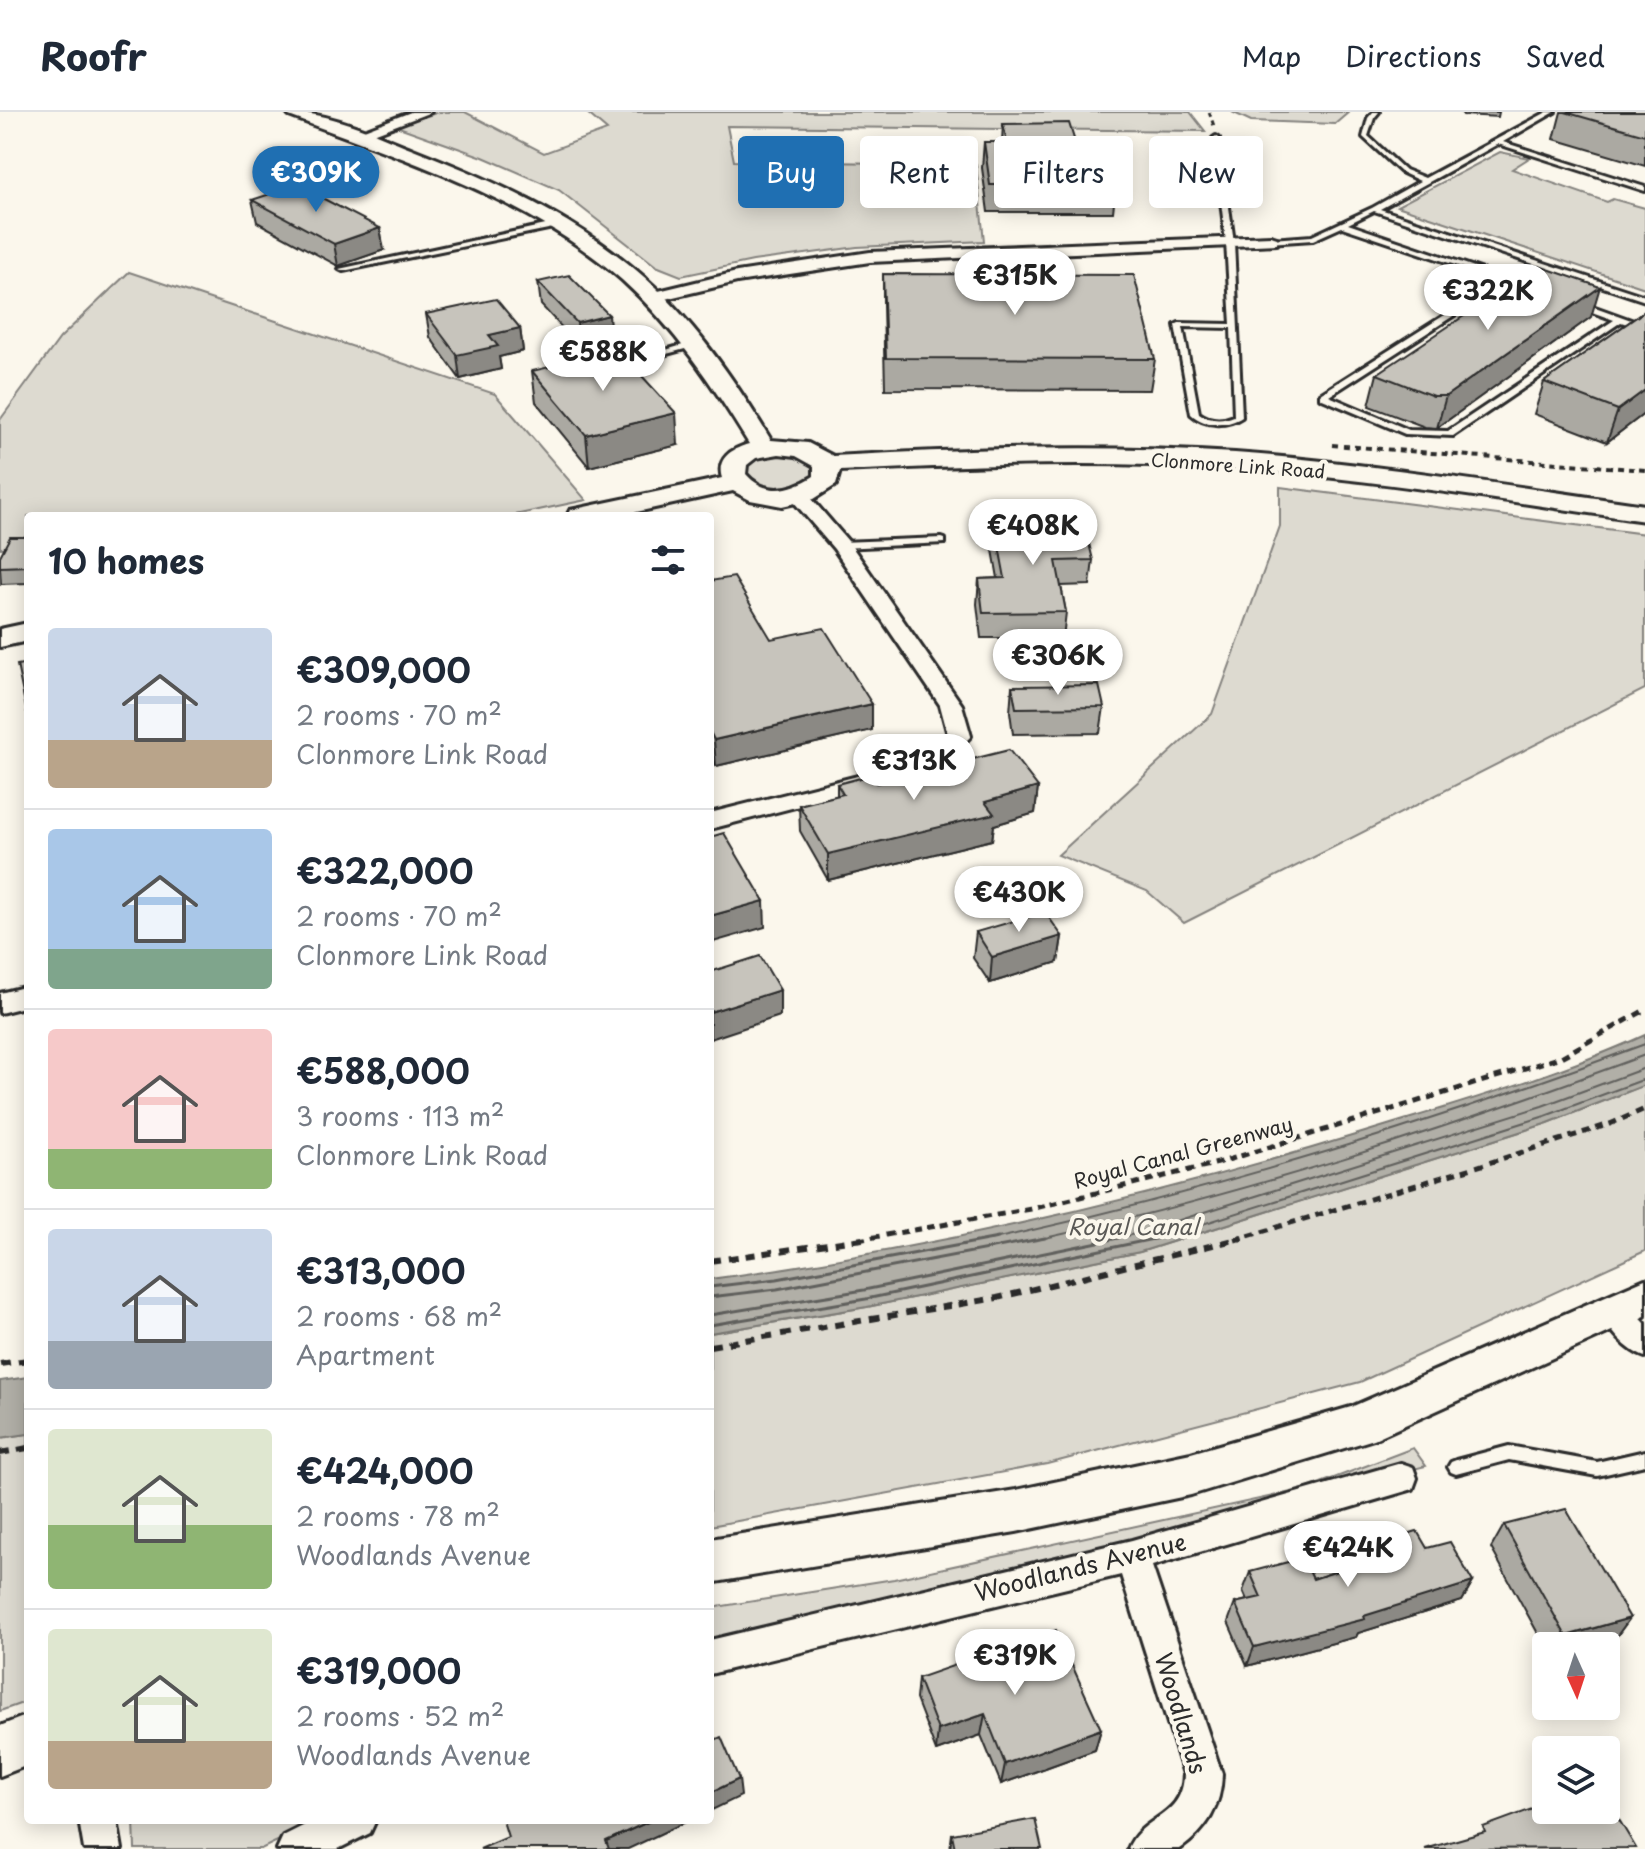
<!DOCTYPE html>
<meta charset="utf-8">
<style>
body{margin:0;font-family:"Playpen Sans",sans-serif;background:#f6f6f7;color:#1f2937;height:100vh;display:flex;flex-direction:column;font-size:30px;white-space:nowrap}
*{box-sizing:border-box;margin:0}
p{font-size:26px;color:#747a83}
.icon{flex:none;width:44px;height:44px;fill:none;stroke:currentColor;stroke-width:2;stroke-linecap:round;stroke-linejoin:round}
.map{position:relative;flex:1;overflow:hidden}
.side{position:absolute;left:24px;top:400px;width:690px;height:1312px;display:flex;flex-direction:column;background:#fff;border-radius:8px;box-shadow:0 4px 20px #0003}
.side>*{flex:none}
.guide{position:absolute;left:738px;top:24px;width:760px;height:72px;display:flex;gap:16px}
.needle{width:52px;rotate:177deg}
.controls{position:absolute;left:1532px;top:1520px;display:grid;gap:16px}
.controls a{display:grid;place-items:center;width:88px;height:88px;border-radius:8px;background:#fff;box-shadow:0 4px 20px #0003;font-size:40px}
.price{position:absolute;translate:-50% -68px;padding:0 18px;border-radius:28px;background:#fff;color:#222;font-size:26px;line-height:52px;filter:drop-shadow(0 2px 4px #0008)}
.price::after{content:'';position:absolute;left:50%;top:48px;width:24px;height:18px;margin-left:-12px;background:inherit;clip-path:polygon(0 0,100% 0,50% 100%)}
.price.on{background:#1f6fb2;color:#fff}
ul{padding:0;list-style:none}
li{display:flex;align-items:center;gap:24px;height:200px;padding:0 24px}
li+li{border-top:2px solid #e0e1e3}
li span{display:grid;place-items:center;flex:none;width:224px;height:160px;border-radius:8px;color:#555}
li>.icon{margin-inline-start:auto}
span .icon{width:96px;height:96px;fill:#fffc;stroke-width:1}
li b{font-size:34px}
h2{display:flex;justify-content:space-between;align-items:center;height:96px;padding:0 24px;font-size:34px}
.tag{padding:0 28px;border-radius:8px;background:#fff;box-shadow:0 4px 20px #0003;font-size:28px;line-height:72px}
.tag.on{background:#1f6fb2;color:#fff}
header{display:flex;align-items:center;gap:48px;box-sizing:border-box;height:112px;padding:0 40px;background:#fff;border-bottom:2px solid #e0e1e3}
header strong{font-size:38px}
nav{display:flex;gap:44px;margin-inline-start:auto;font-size:28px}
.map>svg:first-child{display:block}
.green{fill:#dddad0;stroke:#84827e;stroke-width:2}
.water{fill:#b1afa7;stroke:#7b7a75;stroke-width:2}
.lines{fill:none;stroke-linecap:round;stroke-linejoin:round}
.shore-far1{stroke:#61605d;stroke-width:2}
.shore{stroke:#61605d;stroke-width:3}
.lane-casing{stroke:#2b2b2b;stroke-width:6}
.street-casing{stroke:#2b2b2b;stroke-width:6}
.secondary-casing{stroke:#2b2b2b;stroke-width:6}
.path-far3{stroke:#2b2b2b;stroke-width:3;stroke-dasharray:5 4;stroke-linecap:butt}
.path-far2{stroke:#2b2b2b;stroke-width:4;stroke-dasharray:6 5;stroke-linecap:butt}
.path-far1{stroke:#2b2b2b;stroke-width:5;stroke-dasharray:8 6;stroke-linecap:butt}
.path{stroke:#2b2b2b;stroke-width:6;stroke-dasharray:10 8;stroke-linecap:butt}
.lane{fill:#fbf7ec;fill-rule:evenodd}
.street{fill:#fbf7ec;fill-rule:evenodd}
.secondary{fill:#fbf7ec;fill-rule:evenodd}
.wall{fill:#aba9a2;stroke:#2b2b2b;stroke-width:2}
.shaded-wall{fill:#8b8984;stroke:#2b2b2b;stroke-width:2}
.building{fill:#c7c4bc;stroke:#2b2b2b;stroke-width:2}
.labels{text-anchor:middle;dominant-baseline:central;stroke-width:8;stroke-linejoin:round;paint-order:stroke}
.far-street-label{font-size:18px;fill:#2b2b2b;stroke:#fbf7ec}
.street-label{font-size:20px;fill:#2b2b2b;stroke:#fbf7ec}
.water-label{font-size:22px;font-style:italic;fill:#5a5956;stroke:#fbf7ec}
.near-street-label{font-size:24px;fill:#2b2b2b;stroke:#fbf7ec}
</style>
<header>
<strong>Roofr</strong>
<nav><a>Map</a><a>Directions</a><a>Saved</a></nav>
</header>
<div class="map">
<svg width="1645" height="1737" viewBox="0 0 1645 1737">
<rect width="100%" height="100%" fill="#fbf7ec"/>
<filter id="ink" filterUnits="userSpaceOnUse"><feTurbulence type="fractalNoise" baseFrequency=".0125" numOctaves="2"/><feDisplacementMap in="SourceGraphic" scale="16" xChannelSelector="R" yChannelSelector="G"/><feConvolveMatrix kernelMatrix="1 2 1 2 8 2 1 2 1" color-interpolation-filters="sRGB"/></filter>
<g filter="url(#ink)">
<g class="green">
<polygon points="439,0 465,0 544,41 607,18 586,0 1190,0 1205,19 727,14 734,49 976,52 984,129 857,135 753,149 681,164 656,154 559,78 483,45 396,14"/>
<polygon points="1232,0 1349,0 1335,12 1251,9"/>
<polygon points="1500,40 1529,46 1512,57 1607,90 1613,87 1645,96 1645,176 1397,94"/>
<polygon points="129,160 495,282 586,388 510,404 28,404 28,435 0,436 0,308 60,226"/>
<path d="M791,340L816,352L817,364C785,383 774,382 743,363C751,338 768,343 791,340Z"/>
<polygon points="1280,375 1645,422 1645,577 1184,811 1147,779 1058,743 1212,602 1280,414"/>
<polygon points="1645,973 1645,1139 1360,1270 1047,1352 710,1414 710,1221 867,1195 1140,1140 1548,1011"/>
<polygon points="28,1322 28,1589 0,1599 0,1326"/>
<polygon points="1413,1336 1426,1354 710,1531 710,1496 894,1467 1305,1377"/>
<polygon points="134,1708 321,1708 261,1737 135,1737"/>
</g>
<g class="water">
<path d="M1645,923V973L1548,1011L1140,1140L867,1195L710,1221V1167C933,1137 1150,1086 1365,1020C1459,991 1555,964 1645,923Z"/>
<polygon points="28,1265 28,1322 0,1326 0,1269"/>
</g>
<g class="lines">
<g class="shore-far1">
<path d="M989,1128C1213,1079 1430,1012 1645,932"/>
<path d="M1036,1128C1244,1083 1446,1017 1645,943"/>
<polyline points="1108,1128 1135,1122 1542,994 1645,956"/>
<polyline points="1152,1128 1545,1004 1645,967"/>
</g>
<g class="shore">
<polyline points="710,1175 777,1167 998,1126"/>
<polyline points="710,1185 777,1177 1045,1126"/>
<polyline points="710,1203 864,1178 1118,1126"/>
<polyline points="710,1213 866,1187 1158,1126"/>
</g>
<defs>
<g id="lane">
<polygon points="1373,0 1379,0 1374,6 1368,24 1405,58 1425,66 1547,0 1555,0 1503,30 1645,75 1645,79 1498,32 1380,97 1645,184 1645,189 1374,99 1348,112 1533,175 1529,177 1506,170 1329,284 1409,318 1448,319 1614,208 1578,195 1578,191 1584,191 1645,213 1645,218 1621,210 1453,324 1405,322 1320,286 1320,282 1500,168 1342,115 1313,128 1268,131 1268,127 1271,127 1312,124 1372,96 1420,69 1401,60 1363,25 1368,6"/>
<path d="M1216,24L1219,26L1234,130L1242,305C1227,315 1205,315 1191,302L1175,213L1179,211L1231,212L1226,130L1213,26ZM1183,215L1231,216L1234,304C1222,309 1210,309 1199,301Z"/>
<polygon points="555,111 558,111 558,115 343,159 339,157"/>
<polygon points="693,230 697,232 696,234 615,256 611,254"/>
<polygon points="942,426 945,427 945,431 841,436 836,433 841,430"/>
<polygon points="1509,1334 1597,1350 1645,1339 1645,1353 1597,1364 1509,1348 1456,1362 1451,1360 1448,1355 1451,1350 1456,1348"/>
</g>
<g id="street">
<polygon points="411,0 431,0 363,26 353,26 351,23"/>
<polygon points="1271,124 1277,126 1277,132 870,150 737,170 652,190 644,185 646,182 737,160 870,140"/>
<polygon points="798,377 805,379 848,429 962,593 971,624 947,649 869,676 710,717 710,701 854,665 931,639 948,623 940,593 834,437 788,383"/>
<polygon points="28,874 28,894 0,901 0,881"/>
<path d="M1616,1188L1627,1192L1645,1211V1245C1627,1239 1609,1218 1601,1201L1605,1192Z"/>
<path d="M1401,1351L1413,1355L1417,1366L1413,1377L1152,1454L1222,1662C1221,1695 1207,1718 1180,1737H1128C1142,1702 1183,1708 1184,1662L1121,1463L710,1562V1528L1132,1428Z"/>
<polygon points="79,1708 117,1708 122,1737 84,1737"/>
<polygon points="315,1708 376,1708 370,1721 338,1737 277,1737 283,1724"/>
</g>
<g id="secondary">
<path d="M286,0C330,0 372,21 413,37C492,68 571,103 636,158C691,204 734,267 771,328L808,331L833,344C967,337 1101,332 1235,341C1372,351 1509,374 1645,393V409C1509,390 1372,366 1235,357C1104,348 971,353 840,359L836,373L814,387L782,394L750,388L733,379L618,404H567L570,398L580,396L722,366C716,347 731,337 749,332C713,273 674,215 622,168C529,86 403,47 289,4ZM779,342L796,344L814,354V364C792,378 766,385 746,362L747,353L756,346Z"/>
<polygon points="28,511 28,529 0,535 0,517"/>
<polygon points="1645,1167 1645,1204 1374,1327 1191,1383 1016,1420 710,1471 710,1427 1016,1378 1191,1341 1351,1295"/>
<polygon points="28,1603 28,1653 0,1664 0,1614"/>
</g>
</defs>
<use href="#lane" class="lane-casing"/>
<use href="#street" class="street-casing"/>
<use href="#secondary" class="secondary-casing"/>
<polyline class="path-far3" points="1209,0 1214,14"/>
<polyline class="path-far2" points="1332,333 1645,358"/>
<g class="path-far1">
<polyline points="858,1128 1031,1097 1218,1051 1561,945 1645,898"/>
<polyline points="1235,1128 1482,1053 1610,1012 1645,997"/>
</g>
<g class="path">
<polyline points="710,1149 869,1126"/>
<polyline points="710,1234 997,1186 1242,1126"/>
<polyline points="0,1252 28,1248"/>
<polyline points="0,1341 28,1336"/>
</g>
<use href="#lane" class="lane"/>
<use href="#street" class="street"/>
<use href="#secondary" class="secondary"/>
</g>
<g class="wall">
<polygon points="1461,0 1499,0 1498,5 1463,3"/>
<polygon points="1561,0 1645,0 1645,54 1554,27"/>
<polygon points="1003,12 1075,30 1116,73 1113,100 988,100 982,56 984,30 1002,30"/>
<polygon points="252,88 384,138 338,154 257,110"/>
<polygon points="883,162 1155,247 1150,278 885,277 883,192"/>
<polygon points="538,170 611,226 579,234 541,193"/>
<polygon points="1645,199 1645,301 1607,330 1534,302 1544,270"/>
<polygon points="426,202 520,216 523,239 499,245 501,257 460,267 430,225"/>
<polygon points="1591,205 1437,316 1425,315 1369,294 1377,262"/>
<polygon points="532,259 678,333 589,355 536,290"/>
<polygon points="995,413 1093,448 1090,473 1061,474 1066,500 1063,526 981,526 977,492 979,467 998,466 993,438"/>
<polygon points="28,425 28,471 1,472 0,455"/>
<polygon points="710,469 771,527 872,592 872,618 716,654 710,643"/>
<polygon points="1012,574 1104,595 1100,621 1013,622 1010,600"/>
<polygon points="877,671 1038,675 1035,701 994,713 992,728 828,768 800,719 799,693 837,684 837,672"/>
<polygon points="976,820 1062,824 1058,850 990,871 973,846"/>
<polygon points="1504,1413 1630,1506 1614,1528 1593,1534 1546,1534 1546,1536 1491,1436"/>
<polygon points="1364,1435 1427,1436 1473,1470 1462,1489 1358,1521 1356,1525 1247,1554 1228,1510 1235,1491 1247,1488 1243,1479 1250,1460 1313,1467 1356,1453"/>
<polygon points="918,1566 1101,1617 1095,1638 1001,1672 981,1623 936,1639 916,1587"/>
<polygon points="952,1722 1042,1737 950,1737"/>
</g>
<g class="shaded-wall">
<polygon points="380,116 384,138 338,154 334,132"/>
<polygon points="1600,175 1591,205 1437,316 1446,284"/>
<polygon points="609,203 611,226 579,234 577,211"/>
<polygon points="520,216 523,239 499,245 501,257 460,267 457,243 489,223"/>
<polygon points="1645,278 1645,301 1607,330 1618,298"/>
<polygon points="676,301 678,333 589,355 586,323"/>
<polygon points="872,592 872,618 716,654 714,628"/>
<polygon points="1038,675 1035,701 994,713 992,728 828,768 828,742 985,690"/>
<polygon points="764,789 765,815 710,831 710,804"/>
<polygon points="1062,824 1058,850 990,871 992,845"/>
<polygon points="780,878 780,904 710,927 710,900"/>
<polygon points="1473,1470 1462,1489 1358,1521 1356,1525 1247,1554 1254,1535"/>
<polygon points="1630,1506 1614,1528 1593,1534 1559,1534 1566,1524"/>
<polygon points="985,1602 981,1623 936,1639 938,1618"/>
<polygon points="1101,1617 1095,1638 1001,1672 1005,1652"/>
<polygon points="739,1667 741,1684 710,1699 710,1681"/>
<polygon points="652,1708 690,1708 628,1737 608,1737 606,1729"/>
</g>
<g class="building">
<polygon points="1565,0 1645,0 1645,23"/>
<polygon points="1069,11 1075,30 1105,30 1116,73 990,73 984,30 1007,30 1003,12"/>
<polygon points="297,73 380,116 334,132 252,88"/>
<polygon points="1539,154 1600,175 1446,284 1433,284 1377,262"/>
<polygon points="883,162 1134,163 1155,247 886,246"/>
<polygon points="569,163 609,203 577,211 538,170"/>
<polygon points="496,187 520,216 489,223 498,234 457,243 426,202"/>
<polygon points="1645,199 1645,278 1618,298 1544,270"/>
<polygon points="619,239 676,301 586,323 532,259"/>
<polygon points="1084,411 1093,448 1056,449 1066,500 983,501 979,467 1005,466 995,413"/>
<polygon points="10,425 28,425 28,454 0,455 0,444"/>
<polygon points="734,465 771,527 824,516 872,592 714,628 710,620 710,469"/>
<polygon points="28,551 28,606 17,553"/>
<polygon points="1099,573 1104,595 1016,596 1012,574"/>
<polygon points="1009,638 1038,675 985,690 994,702 828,742 799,693 843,682 837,672 872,663 877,671"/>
<polygon points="724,721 764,789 710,804 710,725"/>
<polygon points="1045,800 1062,824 992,845 976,820"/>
<polygon points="760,844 780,878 710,900 710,860"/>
<polygon points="1566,1397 1630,1506 1566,1524 1504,1413"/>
<polygon points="1417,1419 1427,1436 1450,1430 1473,1470 1364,1504 1365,1507 1254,1535 1235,1491 1261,1485 1250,1460 1303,1446 1313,1467 1372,1448 1364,1435"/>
<polygon points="1056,1518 1101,1617 1005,1652 985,1602 938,1618 918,1566"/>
<polygon points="721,1625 739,1667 710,1681 710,1630"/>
<polygon points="1606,1686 1636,1736 1425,1737 1485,1720 1483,1715 1546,1692 1546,1698 1606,1698"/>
<polygon points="1035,1707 1042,1737 955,1737 952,1722"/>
<polygon points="506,1708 652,1708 606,1729 609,1737 480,1737 508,1725 503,1709"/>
</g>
</g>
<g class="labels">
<g class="far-street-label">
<text transform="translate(1238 353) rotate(4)">Clonmore Link Road</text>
</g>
<g class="street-label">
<text transform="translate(1183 1040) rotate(-15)">Royal Canal Greenway</text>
</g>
<g class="water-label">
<text x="1133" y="1113">Royal Canal</text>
</g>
<g class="near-street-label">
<text transform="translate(1080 1454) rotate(-14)">Woodlands Avenue</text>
<text transform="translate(1182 1601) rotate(73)">Woodlands</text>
</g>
</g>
</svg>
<div class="controls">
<a><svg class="needle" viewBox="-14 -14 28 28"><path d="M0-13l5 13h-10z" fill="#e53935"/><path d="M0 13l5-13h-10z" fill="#747a83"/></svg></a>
<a><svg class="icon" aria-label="layers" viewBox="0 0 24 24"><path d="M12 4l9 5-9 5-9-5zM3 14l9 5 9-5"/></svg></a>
</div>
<b class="price on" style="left:316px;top:102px">€309K</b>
<b class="price" style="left:1015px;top:205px">€315K</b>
<b class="price" style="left:1488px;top:220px">€322K</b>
<b class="price" style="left:603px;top:281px">€588K</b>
<b class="price" style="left:1033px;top:455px">€408K</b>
<b class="price" style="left:1058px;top:585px">€306K</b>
<b class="price" style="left:914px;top:690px">€313K</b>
<b class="price" style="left:1019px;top:822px">€430K</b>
<b class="price" style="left:1348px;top:1477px">€424K</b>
<b class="price" style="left:1015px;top:1585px">€319K</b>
<div class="guide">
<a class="tag on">Buy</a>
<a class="tag">Rent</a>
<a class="tag">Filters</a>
<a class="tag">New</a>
</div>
<section class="side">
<h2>10 homes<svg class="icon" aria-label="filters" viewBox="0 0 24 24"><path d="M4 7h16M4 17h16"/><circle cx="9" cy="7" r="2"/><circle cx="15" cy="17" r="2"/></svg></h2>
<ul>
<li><span style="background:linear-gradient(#c9d6e8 70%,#b9a48a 0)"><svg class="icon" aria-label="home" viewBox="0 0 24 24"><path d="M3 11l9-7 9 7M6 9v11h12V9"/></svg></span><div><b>€309,000</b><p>2 rooms · 70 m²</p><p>Clonmore Link Road</p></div></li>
<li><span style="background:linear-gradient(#a9c7e8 75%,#7fa58c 0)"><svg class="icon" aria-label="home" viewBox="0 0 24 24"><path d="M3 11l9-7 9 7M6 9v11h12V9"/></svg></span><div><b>€322,000</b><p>2 rooms · 70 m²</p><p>Clonmore Link Road</p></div></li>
<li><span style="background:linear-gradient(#f6c9c9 75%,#8fb573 0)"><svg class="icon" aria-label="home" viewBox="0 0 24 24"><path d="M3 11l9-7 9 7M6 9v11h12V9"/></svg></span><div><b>€588,000</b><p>3 rooms · 113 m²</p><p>Clonmore Link Road</p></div></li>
<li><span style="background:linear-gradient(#c9d6e8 70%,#9aa5b1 0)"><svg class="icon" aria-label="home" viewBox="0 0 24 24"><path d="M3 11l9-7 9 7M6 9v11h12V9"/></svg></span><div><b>€313,000</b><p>2 rooms · 68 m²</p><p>Apartment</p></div></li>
<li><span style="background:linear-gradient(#dfe7d0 60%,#8fb573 0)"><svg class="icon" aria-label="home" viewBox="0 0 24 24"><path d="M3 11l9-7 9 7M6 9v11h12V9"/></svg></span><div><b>€424,000</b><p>2 rooms · 78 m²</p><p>Woodlands Avenue</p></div></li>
<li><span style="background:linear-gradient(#dfe7d0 70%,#b9a48a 0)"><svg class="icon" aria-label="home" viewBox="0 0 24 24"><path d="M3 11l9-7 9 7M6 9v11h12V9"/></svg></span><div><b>€319,000</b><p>2 rooms · 52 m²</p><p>Woodlands Avenue</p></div></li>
</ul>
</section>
</div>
